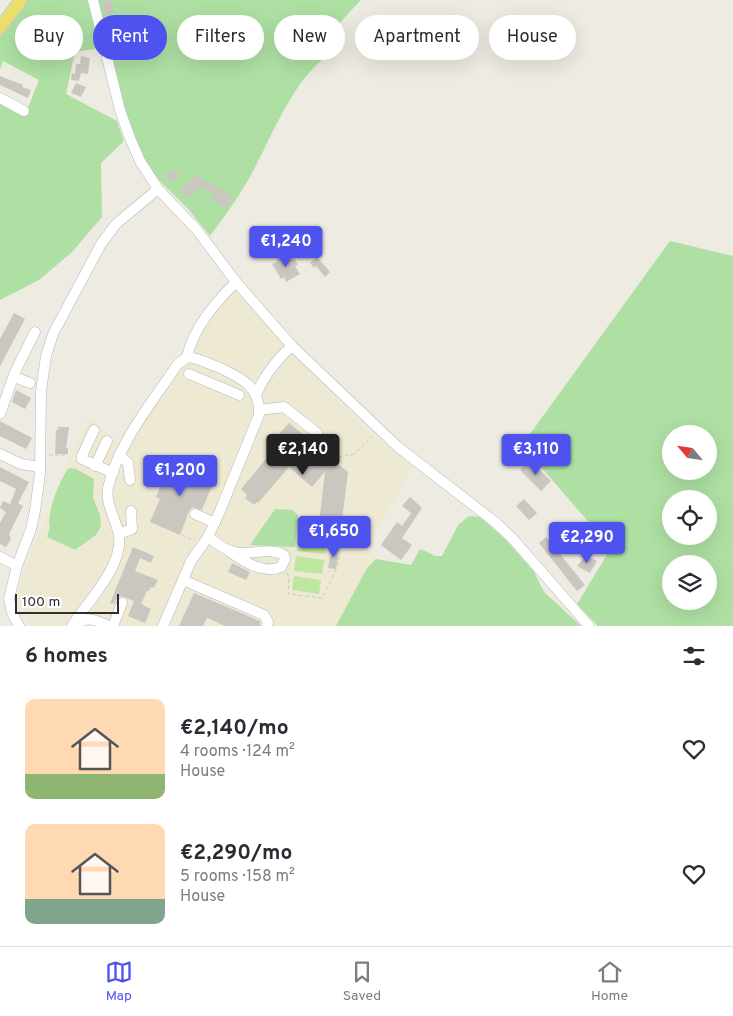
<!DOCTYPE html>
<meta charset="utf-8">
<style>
body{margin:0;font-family:Overpass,sans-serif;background:#f2f2f3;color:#2b2b33;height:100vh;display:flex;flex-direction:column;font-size:19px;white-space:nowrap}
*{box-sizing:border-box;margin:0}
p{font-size:16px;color:#7c7c81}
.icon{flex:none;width:28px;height:28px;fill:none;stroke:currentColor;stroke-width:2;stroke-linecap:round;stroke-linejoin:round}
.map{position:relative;height:626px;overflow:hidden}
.details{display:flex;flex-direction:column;background:#fff;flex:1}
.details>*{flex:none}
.banner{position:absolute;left:15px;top:15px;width:704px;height:45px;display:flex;gap:10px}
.needle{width:32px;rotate:299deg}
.fabs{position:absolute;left:662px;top:425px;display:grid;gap:10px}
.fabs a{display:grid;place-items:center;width:55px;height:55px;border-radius:50%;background:#fff;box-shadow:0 5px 20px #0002;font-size:25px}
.scale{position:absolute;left:15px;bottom:12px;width:104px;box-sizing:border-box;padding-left:5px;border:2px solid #2e2e2e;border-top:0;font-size:14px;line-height:18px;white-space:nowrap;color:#2e2e2e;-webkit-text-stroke:4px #fff;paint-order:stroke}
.price{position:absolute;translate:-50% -42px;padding:0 11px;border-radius:5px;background:#4e53ef;color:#fff;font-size:16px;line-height:32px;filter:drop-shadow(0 1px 2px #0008)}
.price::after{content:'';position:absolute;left:50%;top:30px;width:15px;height:11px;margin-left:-8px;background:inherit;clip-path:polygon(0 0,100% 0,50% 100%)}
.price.selected{background:#222;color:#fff}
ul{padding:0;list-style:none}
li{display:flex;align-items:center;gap:15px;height:125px;padding:0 25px}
li span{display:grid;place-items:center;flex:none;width:140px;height:100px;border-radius:10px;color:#555}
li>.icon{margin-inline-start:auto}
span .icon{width:60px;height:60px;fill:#fffc;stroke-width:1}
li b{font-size:21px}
h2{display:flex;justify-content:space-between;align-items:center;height:60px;padding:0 25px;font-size:21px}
.tag{padding:0 18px;border-radius:22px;background:#fff;box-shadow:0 5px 20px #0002;font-size:18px;line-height:45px}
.tag.selected{background:#4e53ef;color:#fff}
.dock{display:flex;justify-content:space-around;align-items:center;height:70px;border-top:1px solid #e1e1e2;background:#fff;font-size:14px;color:#7c7c81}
.dock a{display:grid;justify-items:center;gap:2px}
.dock .selected{color:#4e53ef}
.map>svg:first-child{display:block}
.education{fill:#eee9d3}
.green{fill:#aee0a3;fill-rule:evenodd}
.pitch{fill:#bde79f}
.building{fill:#cac7c1}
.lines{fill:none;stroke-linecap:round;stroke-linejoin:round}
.minor-casing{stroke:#b5b5c0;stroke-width:11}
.major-casing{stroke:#c9c9c9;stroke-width:14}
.path{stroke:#c9c9c9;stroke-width:1;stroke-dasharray:4 2.5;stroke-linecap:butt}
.minor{stroke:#fff;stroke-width:10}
.major{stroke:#e8df6c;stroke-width:12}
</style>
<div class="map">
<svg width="733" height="626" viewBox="0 0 733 626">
<rect width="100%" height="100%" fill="#eeebe2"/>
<polygon class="education" points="232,281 294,354 373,435 414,466 367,548 376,559 367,568 336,626 69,626 65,624 63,626 32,626 18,600 22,576 49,507 88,418 118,442 135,413 139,414 184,354"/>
<g class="green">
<polygon points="27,0 89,0 100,48 75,52 66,94 117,121 124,141 101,163 102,217 72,252 39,280 0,300 0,103 20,115 26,113 39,80 3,61 0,69 0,36"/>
<path d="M97,0H361L335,28L330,54C290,81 271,141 247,182C236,201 223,218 210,236L189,210L157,178L147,166L126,116Z"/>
<path d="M670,241L733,256V626H598L577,604L611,548L522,445ZM671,434H709V471H671ZM671,499H709V536H671ZM671,564H709V601H671Z"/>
<path d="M69,468L76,469L94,479L93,498L100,515L101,526L96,535L75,550L47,537L50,527C46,515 60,478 69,468Z"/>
<polygon points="275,509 292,510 298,515 295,547 250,545"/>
<polygon points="469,516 480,517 506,540 534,572 544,592 581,626 336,626 367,568 376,559 411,565 420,549 436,556 442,556 458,525"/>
</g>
<g class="pitch">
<polygon points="299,536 326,540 325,554 297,551"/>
<polygon points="296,556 324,560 322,574 294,571"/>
<polygon points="294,576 321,580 319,594 292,590"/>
</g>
<g class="building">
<polygon points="111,0 114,13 105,15 102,1"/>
<polygon points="81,56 90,58 88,74 81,73 79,81 71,80 72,73 75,74 76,64 80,64"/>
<polygon points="0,76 23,85 22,87 31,90 28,98 0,85"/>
<polygon points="76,83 86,87 81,97 71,93"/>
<polygon points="174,169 180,175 173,183 164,175 168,171 170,173"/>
<polygon points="196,174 208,184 209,182 233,197 226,209 211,199 215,194 200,186 188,198 180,191"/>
<polygon points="283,254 287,262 294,258 298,265 295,266 300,274 286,282 284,277 281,279 272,264 278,261 276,258"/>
<polygon points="317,257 330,272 325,277 316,266 314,268 310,263"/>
<polygon points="14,313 25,319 0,366 0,339"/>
<polygon points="16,390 31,398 25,409 12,402"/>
<polygon points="0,421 32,438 26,449 0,436"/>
<polygon points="289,423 348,472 340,537 325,535 327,527 323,527 323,523 319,523 325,472 312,487 289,467 258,503 257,502 254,505 245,498 247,495 241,489 276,447 279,449 286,440 279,434"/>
<polygon points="58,427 69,427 66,448 68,448 68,454 55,454 56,430 58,430"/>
<polygon points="530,460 551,481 541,491 520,470"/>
<polygon points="174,462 209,477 207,481 213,483 202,510 192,507 189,511 180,535 150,522 160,499 156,497 164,477 167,478"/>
<polygon points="0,467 29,482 18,503 23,506 9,534 11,539 6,547 0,544 0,523 6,512 0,508 3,501 10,504 16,489 0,481"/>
<polygon points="410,497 422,508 402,538 412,545 401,560 381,545 397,522 402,526 411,513 402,506"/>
<polygon points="524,499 537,513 529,520 516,506"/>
<polygon points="558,523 558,525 569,525 569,543 557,543 552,525"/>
<polygon points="546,537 585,585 577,591 539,543"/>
<polygon points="133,547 154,556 151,563 140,558 135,571 158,580 154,588 151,587 149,591 147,591 141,604 151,609 145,623 128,616 134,601 121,596 117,598 114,604 110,603"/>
<polygon points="332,547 339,548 336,569 328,568"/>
<polygon points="586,556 597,561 590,573 577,566"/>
<polygon points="232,563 250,572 246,580 228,572"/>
<polygon points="194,593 260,621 260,626 225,626 207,618 203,626 179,626"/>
</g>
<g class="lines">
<defs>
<g id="minor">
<polyline points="93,0 120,110 130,138 140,161 158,189 197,230 236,282 292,346 398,447 495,522 513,539 589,626"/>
<polyline points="0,98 24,111"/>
<path d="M187,357C193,328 216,302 236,282"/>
<polyline points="189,374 239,395"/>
<polyline points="14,377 30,383"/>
<path d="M256,394C265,375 277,359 292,346"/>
<polyline points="259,410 284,407 317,433"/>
<polyline points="0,414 15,372 35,332"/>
<polyline points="94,430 82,456 82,459 113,473"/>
<polyline points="0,454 21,464 40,467"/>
<polyline points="119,455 128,463 130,480"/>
<polyline points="95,466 107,441"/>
<polyline points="195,514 215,523"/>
<polyline points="119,534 132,529 131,511"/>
<path d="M208,537C218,544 227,552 240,553C254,554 271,547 284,555L285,559L281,567C263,575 242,560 227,550"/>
<polyline points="0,557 17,566"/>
<polyline points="183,580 264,615 268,622 267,626"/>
<polyline points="19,626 12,613 9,599 17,566 31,529 35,511 40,473 41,391 46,356 53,334 101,244 116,224 158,189"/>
<path d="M72,626C87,602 123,567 119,536C117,520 105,505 108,488C118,443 152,403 177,365L187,357C199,358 209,364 220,368C242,378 261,388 259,415L220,511L208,537L191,561L163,626"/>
<path d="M76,626C86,614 97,621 109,626"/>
<polyline points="113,626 122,603"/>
</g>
<polyline id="major" points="0,28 21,0"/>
</defs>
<use href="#minor" class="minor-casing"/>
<use href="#major" class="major-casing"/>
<g class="path">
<polyline points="49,455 65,455"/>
<polyline points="332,459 354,454 373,436"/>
<polyline points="182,535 195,541"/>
<path d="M287,573L289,577L288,594L322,598C332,579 346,558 336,536"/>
<polyline points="597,626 603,622 613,622"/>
</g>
<use href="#minor" class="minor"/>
<use href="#major" class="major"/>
</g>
</svg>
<div class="fabs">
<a><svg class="needle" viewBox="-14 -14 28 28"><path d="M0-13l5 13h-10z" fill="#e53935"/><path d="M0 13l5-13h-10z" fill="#7c7c81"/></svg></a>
<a><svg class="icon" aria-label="locate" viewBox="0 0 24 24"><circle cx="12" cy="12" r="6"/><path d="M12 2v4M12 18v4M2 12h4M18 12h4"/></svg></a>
<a><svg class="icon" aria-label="layers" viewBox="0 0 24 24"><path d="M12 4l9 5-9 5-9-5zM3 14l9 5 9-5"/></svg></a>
</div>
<div class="scale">100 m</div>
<b class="price" style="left:286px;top:268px">€1,240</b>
<b class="price selected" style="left:303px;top:476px">€2,140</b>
<b class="price" style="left:536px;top:476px">€3,110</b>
<b class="price" style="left:180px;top:497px">€1,200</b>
<b class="price" style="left:334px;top:558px">€1,650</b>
<b class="price" style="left:587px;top:564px">€2,290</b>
<div class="banner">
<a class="tag">Buy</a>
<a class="tag selected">Rent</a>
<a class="tag">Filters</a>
<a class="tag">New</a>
<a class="tag">Apartment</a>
<a class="tag">House</a>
</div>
</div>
<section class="details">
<h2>6 homes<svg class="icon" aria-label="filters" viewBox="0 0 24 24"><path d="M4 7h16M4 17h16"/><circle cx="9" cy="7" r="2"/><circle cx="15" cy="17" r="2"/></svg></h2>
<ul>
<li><span style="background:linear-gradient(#ffd9b3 75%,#8fb573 0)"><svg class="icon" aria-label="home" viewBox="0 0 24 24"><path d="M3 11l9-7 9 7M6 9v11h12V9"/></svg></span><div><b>€2,140/mo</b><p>4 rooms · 124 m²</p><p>House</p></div><svg class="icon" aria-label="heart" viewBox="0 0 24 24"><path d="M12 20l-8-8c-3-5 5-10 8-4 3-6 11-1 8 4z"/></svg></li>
<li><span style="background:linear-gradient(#ffd9b3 75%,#7fa58c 0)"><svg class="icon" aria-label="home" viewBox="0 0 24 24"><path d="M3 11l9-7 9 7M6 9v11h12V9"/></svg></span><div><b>€2,290/mo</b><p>5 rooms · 158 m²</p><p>House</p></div><svg class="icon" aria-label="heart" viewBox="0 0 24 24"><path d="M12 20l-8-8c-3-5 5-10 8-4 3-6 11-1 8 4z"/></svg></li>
</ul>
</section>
<nav class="dock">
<a class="selected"><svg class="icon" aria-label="map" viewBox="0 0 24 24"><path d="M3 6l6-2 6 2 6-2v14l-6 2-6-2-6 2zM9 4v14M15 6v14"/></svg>Map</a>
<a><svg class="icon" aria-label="saved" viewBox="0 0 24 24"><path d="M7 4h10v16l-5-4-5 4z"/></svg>Saved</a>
<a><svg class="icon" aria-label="home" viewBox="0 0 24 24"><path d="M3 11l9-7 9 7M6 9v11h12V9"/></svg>Home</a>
</nav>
